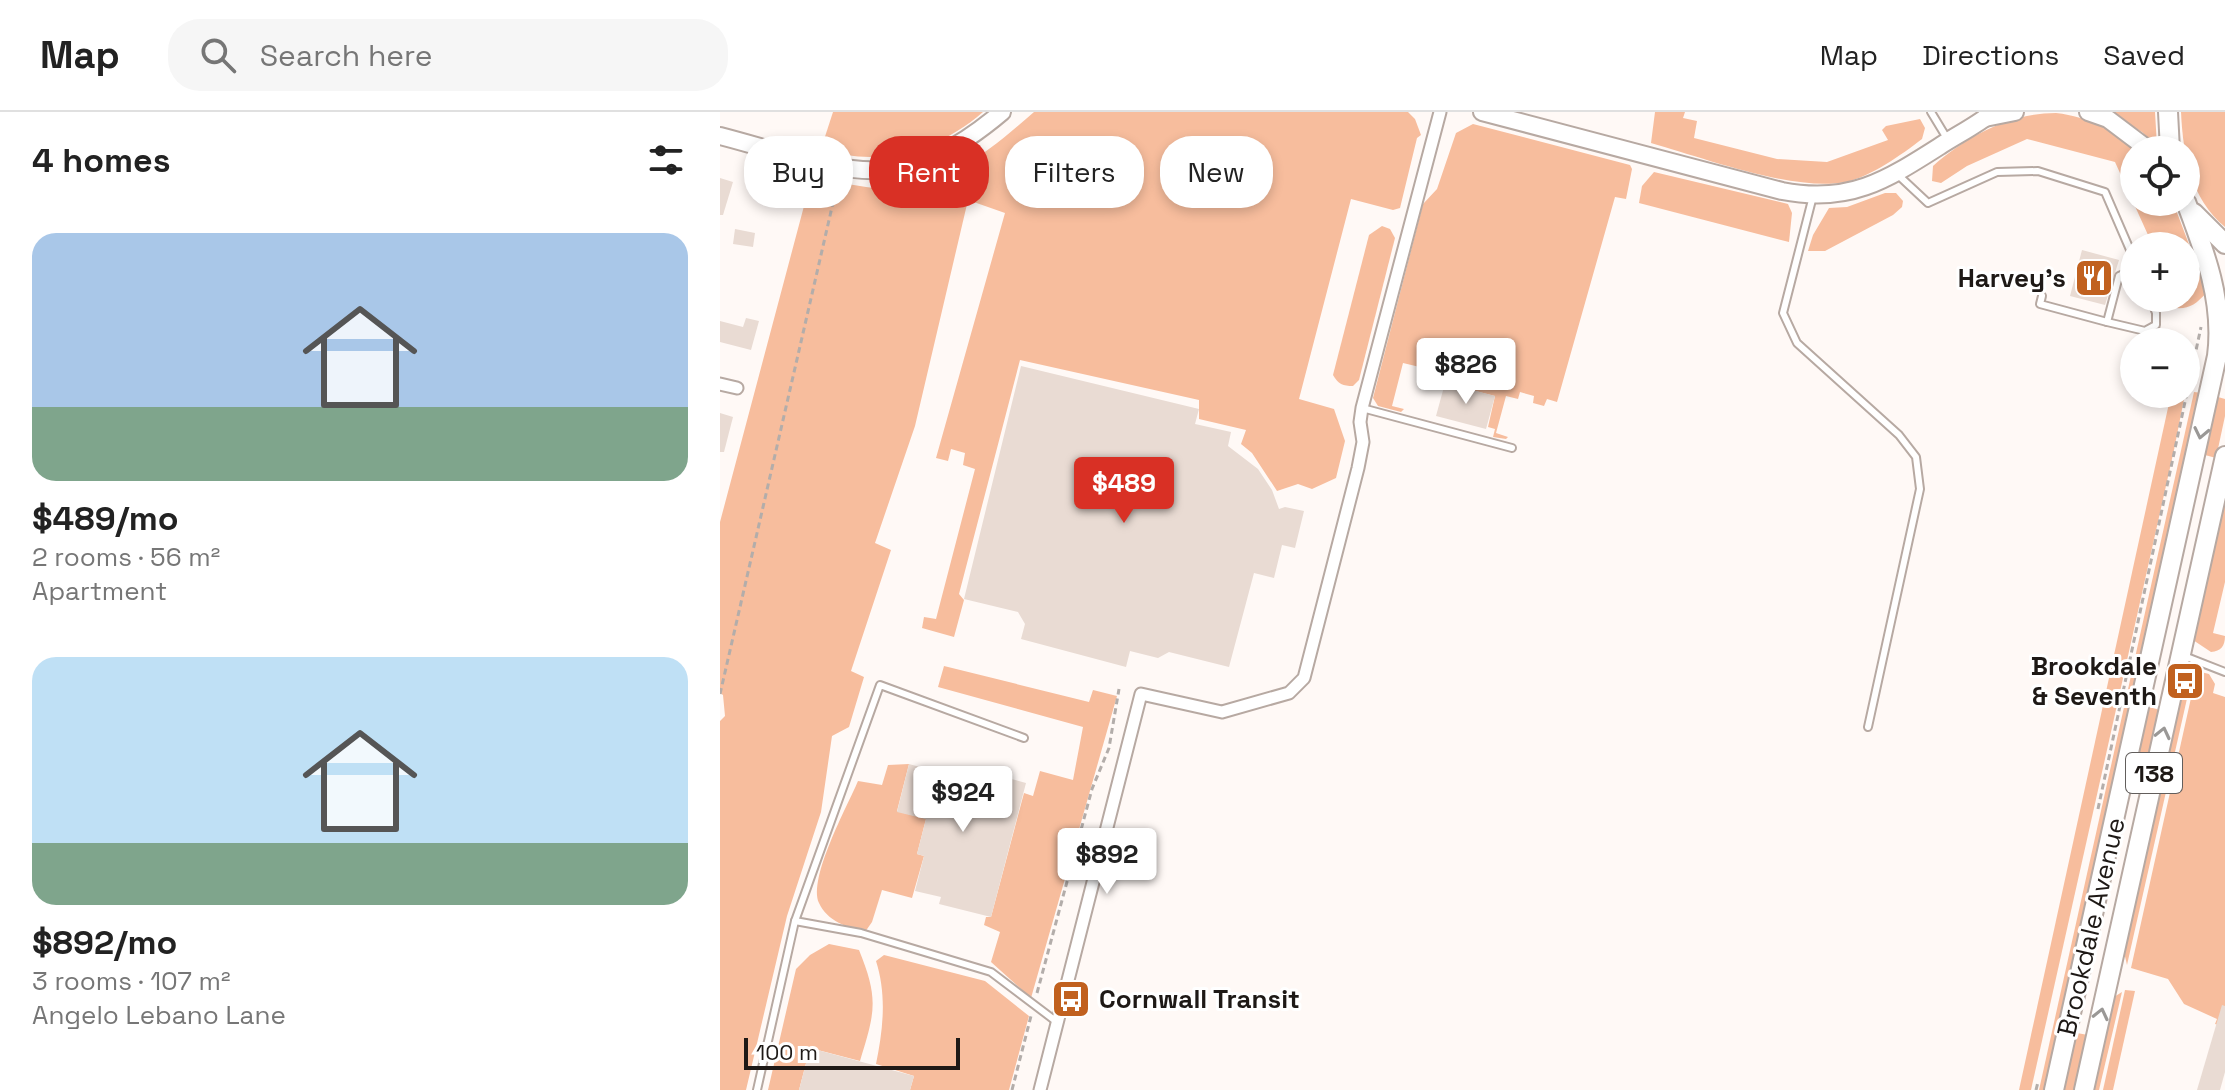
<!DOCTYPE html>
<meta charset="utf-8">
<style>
body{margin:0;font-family:"Space Grotesk",sans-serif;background:#f6f6f6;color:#222;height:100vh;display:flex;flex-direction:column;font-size:30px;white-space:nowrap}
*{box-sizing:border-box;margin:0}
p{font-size:26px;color:#767676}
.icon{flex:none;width:44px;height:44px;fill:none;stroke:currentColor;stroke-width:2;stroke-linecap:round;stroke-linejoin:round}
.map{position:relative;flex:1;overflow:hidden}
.side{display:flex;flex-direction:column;background:#fff;width:720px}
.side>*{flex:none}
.guide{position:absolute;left:24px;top:24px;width:760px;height:72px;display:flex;gap:16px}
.fabs{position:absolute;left:1400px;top:24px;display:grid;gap:16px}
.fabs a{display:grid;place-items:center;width:80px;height:80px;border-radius:50%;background:#fff;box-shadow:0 4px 12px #0003;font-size:40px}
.scale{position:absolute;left:24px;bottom:20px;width:216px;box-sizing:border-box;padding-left:8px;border:4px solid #1e1916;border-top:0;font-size:22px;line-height:28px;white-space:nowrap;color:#1e1916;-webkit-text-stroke:6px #fff;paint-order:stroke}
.price{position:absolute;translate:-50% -68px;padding:0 18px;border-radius:8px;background:#fff;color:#222;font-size:26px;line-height:52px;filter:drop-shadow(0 2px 4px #0008)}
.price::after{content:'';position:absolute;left:50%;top:48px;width:24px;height:18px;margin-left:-12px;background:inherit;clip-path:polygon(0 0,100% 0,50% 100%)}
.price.active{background:#d93025;color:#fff}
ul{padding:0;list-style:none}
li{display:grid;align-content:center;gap:16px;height:424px;padding:0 32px}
li span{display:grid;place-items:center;height:248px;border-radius:24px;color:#555}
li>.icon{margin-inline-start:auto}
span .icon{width:144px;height:144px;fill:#fffc;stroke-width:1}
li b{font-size:34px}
h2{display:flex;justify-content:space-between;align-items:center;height:96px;padding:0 32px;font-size:34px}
.chip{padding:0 28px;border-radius:32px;background:#fff;box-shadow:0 4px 12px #0003;font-size:28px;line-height:72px}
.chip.active{background:#d93025;color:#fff}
header{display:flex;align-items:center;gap:48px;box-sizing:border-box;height:112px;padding:0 40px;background:#fff;border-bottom:2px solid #e0e0e0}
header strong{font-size:38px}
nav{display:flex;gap:44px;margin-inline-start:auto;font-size:28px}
.search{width:560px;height:72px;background:#f6f6f6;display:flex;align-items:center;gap:20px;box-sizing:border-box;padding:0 28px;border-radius:32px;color:#767676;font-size:30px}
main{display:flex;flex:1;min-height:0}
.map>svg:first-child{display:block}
.green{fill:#f7bd9d}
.building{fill:#e9dbd3}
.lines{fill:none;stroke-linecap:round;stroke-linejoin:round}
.lane-casing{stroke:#b7a9a2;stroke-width:10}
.street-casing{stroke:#b7a9a2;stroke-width:15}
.secondary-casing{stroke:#b7a9a2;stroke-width:20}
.primary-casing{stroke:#b7a9a2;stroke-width:22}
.path{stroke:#b3adaa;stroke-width:3;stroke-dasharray:6 4;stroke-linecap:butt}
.lane{stroke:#fff;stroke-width:6}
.street{stroke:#fff;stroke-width:11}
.secondary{stroke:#fff;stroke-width:16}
.primary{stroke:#fff;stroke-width:18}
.oneway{stroke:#9a9896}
.labels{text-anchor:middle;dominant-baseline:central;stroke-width:6;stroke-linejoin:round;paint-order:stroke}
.shield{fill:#fff;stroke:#625e5c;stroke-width:2}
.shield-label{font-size:24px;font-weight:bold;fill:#1e1916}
.poi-label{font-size:26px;font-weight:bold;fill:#1e1916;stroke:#fff;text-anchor:end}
.street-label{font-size:26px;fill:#1e1916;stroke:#fff}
</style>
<header>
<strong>Map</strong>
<div class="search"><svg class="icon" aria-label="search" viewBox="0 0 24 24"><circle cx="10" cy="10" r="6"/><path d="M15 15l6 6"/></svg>Search here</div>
<nav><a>Map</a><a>Directions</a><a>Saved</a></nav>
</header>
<main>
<section class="side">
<h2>4 homes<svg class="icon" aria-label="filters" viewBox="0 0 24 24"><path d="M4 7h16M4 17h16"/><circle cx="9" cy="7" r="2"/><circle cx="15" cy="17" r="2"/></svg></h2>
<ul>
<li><span style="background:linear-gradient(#a9c7e8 70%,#7fa58c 0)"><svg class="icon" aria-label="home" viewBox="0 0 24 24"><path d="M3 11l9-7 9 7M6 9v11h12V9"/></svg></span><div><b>$489/mo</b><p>2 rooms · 56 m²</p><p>Apartment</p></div></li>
<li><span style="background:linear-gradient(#bfe0f5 75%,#7fa58c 0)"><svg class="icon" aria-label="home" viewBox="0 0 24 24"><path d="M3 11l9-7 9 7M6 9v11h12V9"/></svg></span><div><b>$892/mo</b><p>3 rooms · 107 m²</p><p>Angelo Lebano Lane</p></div></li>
</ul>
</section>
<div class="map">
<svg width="1505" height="978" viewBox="0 0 1505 978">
<rect width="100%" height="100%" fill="#fff9f6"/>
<g class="green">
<path d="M113,0H263C217,40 159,56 101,37Z"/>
<path d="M314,0H688L695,7L701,23L697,26L680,96L673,98L631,87L579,287L614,297L625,329L616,366L592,377L578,372L557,379L532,341L521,332L526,318L479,307V288L300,248L239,482L244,488L234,525L202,516L204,505L216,507L255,357L243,353L245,341L231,337L228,349L216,346L285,101L248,88L195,314L155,431L171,438L131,559L144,565L129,615L112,624L101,700L67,804L26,978H0V609L5,604L3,583L0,581V410L92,64C113,68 133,74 154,76C219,83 269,39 314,0Z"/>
<path d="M935,0H965L963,6L977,9L974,26L1057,47L1107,50L1168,28L1162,18L1166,14L1200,7L1205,16L1202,27C1181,43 1152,64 1126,70C1074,80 984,46 931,31Z"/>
<polygon points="1390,0 1435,0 1437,34 1422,20"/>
<path d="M1461,0H1505V115C1470,86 1463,42 1461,0Z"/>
<path d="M1336,1C1370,5 1392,18 1420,38H1414V90H1453L1487,180C1473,196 1465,199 1444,194L1443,189L1466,186V134H1433L1395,50L1307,27L1247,54L1221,71L1212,69L1213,54C1247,24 1290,1 1336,1Z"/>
<polygon points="753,12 910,53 912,57 906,87 895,85 837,290 827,287 824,294 813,291 814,284 800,280 798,287 786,284 776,321 788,325 786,327 773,325 775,317 768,315 775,284 725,271 726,267 707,262 708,257 683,251 672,294 684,297 681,300 658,294 653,286 703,92 717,77 736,21"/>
<polygon points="934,60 1068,92 1072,101 1069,130 919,91 922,74"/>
<polygon points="1165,81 1176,81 1183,89 1182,95 1173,103 1105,139 1088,139 1093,123 1109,96 1127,95"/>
<path d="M662,114L670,117L675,126L639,268L633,274C623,274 618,272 613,263L649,123Z"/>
<polygon points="1474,280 1482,281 1326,978 1319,978"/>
<polygon points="1451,282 1465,282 1454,338 1311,978 1299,978"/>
<polygon points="1498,285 1505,287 1505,304 1496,346 1485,343"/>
<path d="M1505,386V470L1493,521L1505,524C1505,534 1501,539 1491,540L1473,528Z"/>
<polygon points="224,554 369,590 373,578 397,584 311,886 271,850 280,820 264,813 266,805 271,805 304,681 313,684 320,659 353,668 363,615 218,575"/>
<polygon points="1477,559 1489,562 1495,572 1493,581 1505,585 1505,915 1495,912 1497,907 1464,892 1448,867 1411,856"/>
<polygon points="1473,560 1407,853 1404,840 1465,564"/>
<polygon points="1429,595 1440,598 1424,668 1414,666"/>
<path d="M189,652L177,699L206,707L197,742L204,744L192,786L162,778L152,810L145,820C128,816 107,809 99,791C88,766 127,695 138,669L162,673L168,653Z"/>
<path d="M109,832L139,838C159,887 155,900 140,949L90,936L79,978H48L76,857L90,843Z"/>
<path d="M164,843L265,869L309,904L289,978H190L194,964L156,952C163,918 167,883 156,849Z"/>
<polygon points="1405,878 1415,879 1393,978 1383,978"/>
<polygon points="1402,880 1379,978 1373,978 1394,885"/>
<polygon points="1357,921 1368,923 1355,978 1344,978"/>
</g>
<g class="building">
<polygon points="0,66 13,70 3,103 0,103"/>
<polygon points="15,117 35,121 33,135 13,132"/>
<polygon points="1362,138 1399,148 1385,193 1350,184"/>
<polygon points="26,206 39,209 31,238 0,230 0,209 23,215"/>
<polygon points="301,254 479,297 475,312 511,320 508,334 538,357 552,378 559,397 565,395 584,399 575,436 562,433 554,466 534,461 509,555 449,540 438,546 410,539 406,555 301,527 305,512 298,500 244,487"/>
<polygon points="725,271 775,284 766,317 716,304"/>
<polygon points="0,301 13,305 4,340 0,340"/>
<polygon points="189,652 251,669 254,657 306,671 271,805 219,792 221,785 195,779 204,744 197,742 206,707 177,700"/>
<polygon points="1502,893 1505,894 1505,960 1500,978 1477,978"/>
<polygon points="90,936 194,964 190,978 79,978"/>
</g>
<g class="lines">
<defs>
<g id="lane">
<polyline points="1211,0 1228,28"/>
<polyline points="1177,62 1208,91 1277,60 1318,59 1385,80 1414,147"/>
<polyline points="1093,84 1063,201 1077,231 1179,323 1196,345 1200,377 1148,615"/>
<polyline points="1322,184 1320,192 1387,210 1399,164 1414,157"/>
<polyline points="1387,210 1425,219 1436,213 1436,201 1430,186"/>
<polyline points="642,296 792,336"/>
<polyline points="1464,544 1505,560"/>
<polyline points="304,626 160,573 75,809 141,821 271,860 337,910"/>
<polyline points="37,978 75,809"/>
</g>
<g id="street">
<polyline points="0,272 17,276"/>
<polyline points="320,978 421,582 502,600 569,581 584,566 638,356 643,330 640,310 642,296 720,0"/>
</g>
<g id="secondary">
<path d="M762,0L1062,79C1129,92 1165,69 1220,34C1237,23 1257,13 1273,0"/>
<polyline points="1368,0 1388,7 1429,38"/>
<polyline points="1265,6 1295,0"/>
<path d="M0,24C123,56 174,91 282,0"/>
</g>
<g id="primary">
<polyline points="1448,0 1450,38"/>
<polyline points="1474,101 1505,132"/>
<path d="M1334,978L1497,244C1504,190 1485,140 1466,90"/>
<polyline points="1364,978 1505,344"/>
</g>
</defs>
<use href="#lane" class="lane-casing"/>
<use href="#street" class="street-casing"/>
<use href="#secondary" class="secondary-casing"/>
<use href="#primary" class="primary-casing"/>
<g class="path">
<polyline points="0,582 118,69"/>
<polyline points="1378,697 1481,215"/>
<polyline points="317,881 372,677 389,636 399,577"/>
<polyline points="292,978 311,904"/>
<polyline points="1316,978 1318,970"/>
</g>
<use href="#lane" class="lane"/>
<use href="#street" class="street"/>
<use href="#secondary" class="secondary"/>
<use href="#primary" class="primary"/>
</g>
<defs><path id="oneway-chevron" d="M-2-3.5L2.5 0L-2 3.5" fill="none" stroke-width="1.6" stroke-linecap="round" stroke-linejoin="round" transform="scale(2)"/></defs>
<g class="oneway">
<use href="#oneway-chevron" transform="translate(1481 321) rotate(102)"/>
<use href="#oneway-chevron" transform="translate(1443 621) rotate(-77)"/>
<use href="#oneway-chevron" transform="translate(1381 902) rotate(-77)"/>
</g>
<defs>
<symbol id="restaurant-square" viewBox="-11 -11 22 22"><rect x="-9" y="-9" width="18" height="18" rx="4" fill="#c1611f" stroke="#fff"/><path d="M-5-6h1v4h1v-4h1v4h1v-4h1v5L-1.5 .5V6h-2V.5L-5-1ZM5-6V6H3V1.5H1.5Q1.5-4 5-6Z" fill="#fff"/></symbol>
<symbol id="bus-square" viewBox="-11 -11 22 22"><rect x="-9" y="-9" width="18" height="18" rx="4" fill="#c1611f" stroke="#fff"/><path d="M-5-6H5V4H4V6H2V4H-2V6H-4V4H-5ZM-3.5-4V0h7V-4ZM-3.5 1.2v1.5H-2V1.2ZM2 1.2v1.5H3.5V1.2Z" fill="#fff"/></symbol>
</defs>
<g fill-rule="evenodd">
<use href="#restaurant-square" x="1352" y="144" width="44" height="44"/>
<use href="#bus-square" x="1443" y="547" width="44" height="44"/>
<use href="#bus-square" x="329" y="865" width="44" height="44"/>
</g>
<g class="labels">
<rect class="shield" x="1406" y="641" width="56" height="40" rx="6"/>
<g class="shield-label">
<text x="1434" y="661">138</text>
</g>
<g class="poi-label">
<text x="1346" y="166">Harvey's</text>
<text x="1437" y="554">Brookdale<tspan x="1437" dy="30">&amp; Seventh</tspan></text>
<text x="379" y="887" text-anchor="start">Cornwall Transit</text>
</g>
<g class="street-label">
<text transform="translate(1371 815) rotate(-77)">Brookdale Avenue</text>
</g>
</g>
</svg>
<div class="fabs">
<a><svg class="icon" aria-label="locate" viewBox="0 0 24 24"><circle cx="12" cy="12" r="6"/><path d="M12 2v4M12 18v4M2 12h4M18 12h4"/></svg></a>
<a>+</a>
<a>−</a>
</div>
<div class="scale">100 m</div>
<b class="price" style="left:746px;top:294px">$826</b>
<b class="price active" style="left:404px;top:413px">$489</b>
<b class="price" style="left:243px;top:722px">$924</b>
<b class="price" style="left:387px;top:784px">$892</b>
<div class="guide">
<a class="chip">Buy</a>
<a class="chip active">Rent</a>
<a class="chip">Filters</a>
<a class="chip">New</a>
</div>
</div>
</main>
